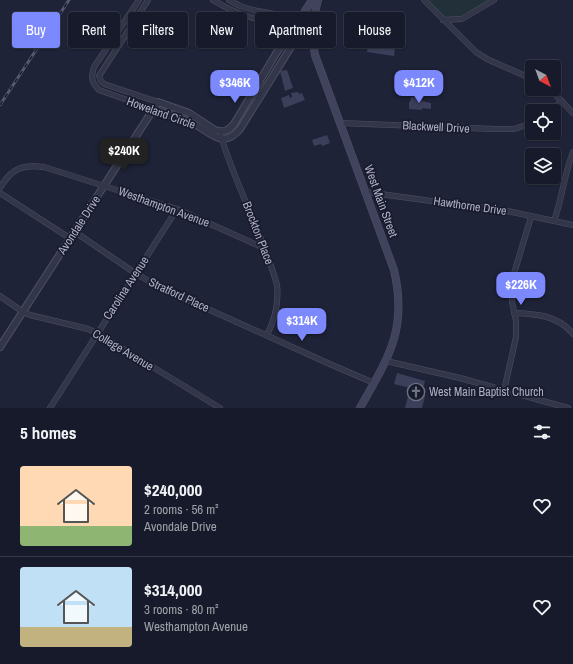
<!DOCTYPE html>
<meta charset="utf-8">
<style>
body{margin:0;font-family:"Archivo Narrow",sans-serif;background:#202332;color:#f1f3f6;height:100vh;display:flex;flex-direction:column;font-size:15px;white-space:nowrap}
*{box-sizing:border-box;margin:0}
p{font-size:13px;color:#9ea1a8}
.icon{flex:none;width:22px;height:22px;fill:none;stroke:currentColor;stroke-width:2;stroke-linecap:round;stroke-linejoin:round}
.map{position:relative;height:408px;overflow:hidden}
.side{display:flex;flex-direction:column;background:#171a2a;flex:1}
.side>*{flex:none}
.top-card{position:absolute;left:12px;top:12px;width:549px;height:36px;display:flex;gap:8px}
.needle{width:26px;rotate:139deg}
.tools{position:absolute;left:525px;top:60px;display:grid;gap:8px}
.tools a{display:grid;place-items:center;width:36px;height:36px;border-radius:4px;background:#171a2a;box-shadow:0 1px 3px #0004,0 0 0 1px #363847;font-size:20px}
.price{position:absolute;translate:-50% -34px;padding:0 9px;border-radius:8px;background:#7c89fc;color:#fff;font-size:13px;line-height:26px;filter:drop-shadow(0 1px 2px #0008)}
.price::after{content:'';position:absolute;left:50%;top:24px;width:12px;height:9px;margin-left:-6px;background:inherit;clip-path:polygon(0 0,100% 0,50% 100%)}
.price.selected{background:#222;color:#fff}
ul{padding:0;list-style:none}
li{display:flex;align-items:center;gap:12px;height:100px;padding:0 20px}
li+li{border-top:1px solid #363847}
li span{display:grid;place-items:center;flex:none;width:112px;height:80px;border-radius:4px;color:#555}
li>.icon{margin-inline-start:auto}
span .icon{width:48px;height:48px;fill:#fffc;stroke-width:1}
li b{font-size:17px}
h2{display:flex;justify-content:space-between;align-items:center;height:48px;padding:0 20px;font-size:17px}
.pill{padding:0 14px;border-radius:4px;background:#171a2a;box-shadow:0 1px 3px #0004,0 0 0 1px #363847;font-size:14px;line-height:36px}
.pill.selected{background:#7c89fc;color:#fff}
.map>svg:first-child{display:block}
.green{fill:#213039}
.building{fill:#3b3f59}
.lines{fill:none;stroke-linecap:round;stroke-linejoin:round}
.minor-casing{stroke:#4d5064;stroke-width:6}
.tertiary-casing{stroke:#4d5064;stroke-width:8}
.secondary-casing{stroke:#4d5064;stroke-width:8}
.minor{stroke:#333649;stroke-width:5}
.tertiary{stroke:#333649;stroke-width:6}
.secondary{stroke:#41435c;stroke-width:7}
.rail-casing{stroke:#555870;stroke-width:3}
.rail{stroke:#191b2d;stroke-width:1.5;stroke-dasharray:4.5;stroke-linecap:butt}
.labels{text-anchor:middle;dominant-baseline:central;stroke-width:3.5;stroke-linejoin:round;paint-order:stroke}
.street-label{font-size:12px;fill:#adb0c6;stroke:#191b2d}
.poi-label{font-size:12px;fill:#adb0c6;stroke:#191b2d;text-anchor:start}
</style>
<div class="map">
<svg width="573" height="408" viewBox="0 0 573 408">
<rect width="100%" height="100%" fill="#1f2338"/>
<polygon class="green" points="424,0 496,0 457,20 443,20"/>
<g class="building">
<polygon points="368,45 395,48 394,56 367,52"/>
<polygon points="287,70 293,88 285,91 280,71"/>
<polygon points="298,92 299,94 302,93 305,100 284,108 281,98 289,95 290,98 292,97 291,93"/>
<polygon points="411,97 422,98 422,101 431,103 431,109 422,108 422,110 409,109 409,102 410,102"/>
<polygon points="327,135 330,143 322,146 321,144 314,146 312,140"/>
<polygon points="397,373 425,381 421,395 425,396 422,408 405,408 410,388 394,384"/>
</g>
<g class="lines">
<defs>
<g id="minor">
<path d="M139,0L94,67C91,77 91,82 99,90L153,109"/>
<polyline points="148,0 99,76 101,81 104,84 158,102"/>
<path d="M213,0C242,18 264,23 298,22"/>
<polyline points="229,0 240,6 253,10 280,15 295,21"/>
<polyline points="424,0 476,52 487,59 532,79"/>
<polyline points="443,20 462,19 494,0"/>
<polyline points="550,89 573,113"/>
<polyline points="550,111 562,101"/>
<polyline points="340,123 495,129 514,129 532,123"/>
<path d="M221,136C236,187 263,234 277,285C279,303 275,319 267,335"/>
<path d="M0,188C11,169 22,164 44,167L177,209L264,248"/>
<polyline points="366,192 474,207 498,209 573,225"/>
<polyline points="0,193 71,239"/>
<path d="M554,221C562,199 564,175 573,152"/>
<polyline points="75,232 135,273 159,287 332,365 374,383"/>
<polyline points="0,296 23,312 30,315 88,329 97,333 220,408"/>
<path d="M514,313C536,314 558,315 573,334"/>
<polyline points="386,361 460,378 568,408"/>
<polyline points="504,391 516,337 516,321 512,302 512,288 513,277 531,217"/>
<polyline points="50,408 177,209"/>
</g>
<g id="tertiary">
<path d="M153,109C166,114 179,118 192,123C209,130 222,151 240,129L291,47V35"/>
<path d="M0,347L158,102L189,113L215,130C224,133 229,130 234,124L283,42L291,35L298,22L313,25"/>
</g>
<g id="secondary">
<path d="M318,0C313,18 311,37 315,55L394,270C408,330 388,358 360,408"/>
<polyline points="298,22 312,0"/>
</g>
</defs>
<use href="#minor" class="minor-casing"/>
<use href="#tertiary" class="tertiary-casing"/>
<use href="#secondary" class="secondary-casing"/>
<use href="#minor" class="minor"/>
<use href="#tertiary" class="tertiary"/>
<use href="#secondary" class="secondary"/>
<defs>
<polyline id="rail" points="0,105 69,0"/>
</defs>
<use href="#rail" class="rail-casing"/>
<use href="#rail" class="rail"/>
</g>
<defs>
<symbol id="church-ring" viewBox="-11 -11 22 22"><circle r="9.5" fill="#191b2d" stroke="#6b7280" stroke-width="1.5"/><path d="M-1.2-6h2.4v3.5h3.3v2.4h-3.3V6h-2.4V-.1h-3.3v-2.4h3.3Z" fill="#6b7280"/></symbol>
</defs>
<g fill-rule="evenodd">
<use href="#church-ring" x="406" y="382" width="20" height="20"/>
</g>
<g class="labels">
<g class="street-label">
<text transform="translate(161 113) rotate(20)">Howeland Circle</text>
<text transform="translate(436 127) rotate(3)">Blackwell Drive</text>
<text transform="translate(381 201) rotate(70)">West Main Street</text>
<text transform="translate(470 206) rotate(8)">Hawthorne Drive</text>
<text transform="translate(164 207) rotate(20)">Westhampton Avenue</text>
<text transform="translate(79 225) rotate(-57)">Avondale Drive</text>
<text transform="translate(258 233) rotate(69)">Brockton Place</text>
<text transform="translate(126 288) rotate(-57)">Carolina Avenue</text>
<text transform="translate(179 295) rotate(25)">Stratford Place</text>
<text transform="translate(123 350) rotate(31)">College Avenue</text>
</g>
<g class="poi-label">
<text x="429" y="392">West Main Baptist Church</text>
</g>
</g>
</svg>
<div class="tools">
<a><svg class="needle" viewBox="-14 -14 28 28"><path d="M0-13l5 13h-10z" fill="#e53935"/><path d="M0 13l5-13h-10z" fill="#9ea1a8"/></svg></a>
<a><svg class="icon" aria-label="locate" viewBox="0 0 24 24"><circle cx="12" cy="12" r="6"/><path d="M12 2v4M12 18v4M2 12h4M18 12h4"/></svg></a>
<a><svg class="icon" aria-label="layers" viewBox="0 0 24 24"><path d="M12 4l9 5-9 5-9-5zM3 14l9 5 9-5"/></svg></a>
</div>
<b class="price" style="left:235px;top:104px">$346K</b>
<b class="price" style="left:419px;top:104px">$412K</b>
<b class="price selected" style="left:124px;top:172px">$240K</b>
<b class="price" style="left:521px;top:306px">$226K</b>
<b class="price" style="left:302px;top:342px">$314K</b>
<div class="top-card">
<a class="pill selected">Buy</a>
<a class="pill">Rent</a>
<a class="pill">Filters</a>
<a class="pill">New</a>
<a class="pill">Apartment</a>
<a class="pill">House</a>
</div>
</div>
<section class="side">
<h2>5 homes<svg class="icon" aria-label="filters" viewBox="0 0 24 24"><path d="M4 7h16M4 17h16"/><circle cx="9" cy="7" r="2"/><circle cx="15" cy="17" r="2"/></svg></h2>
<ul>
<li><span style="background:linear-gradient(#ffd9b3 75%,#8fb573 0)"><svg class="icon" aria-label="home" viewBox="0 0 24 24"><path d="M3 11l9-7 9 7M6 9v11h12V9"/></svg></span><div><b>$240,000</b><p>2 rooms · 56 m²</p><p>Avondale Drive</p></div><svg class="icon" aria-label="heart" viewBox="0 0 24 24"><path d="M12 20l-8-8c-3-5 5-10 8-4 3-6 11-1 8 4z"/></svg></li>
<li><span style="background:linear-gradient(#bfe0f5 75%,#c2b280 0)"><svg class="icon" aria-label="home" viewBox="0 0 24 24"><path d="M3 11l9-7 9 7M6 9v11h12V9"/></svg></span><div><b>$314,000</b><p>3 rooms · 80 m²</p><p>Westhampton Avenue</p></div><svg class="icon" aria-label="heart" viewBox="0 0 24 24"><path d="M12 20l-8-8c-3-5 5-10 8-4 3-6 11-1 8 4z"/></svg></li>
</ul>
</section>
